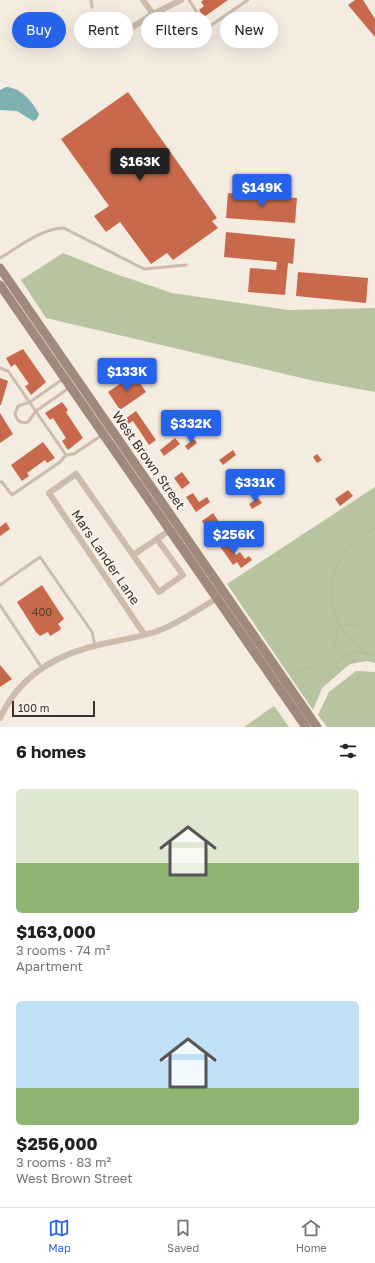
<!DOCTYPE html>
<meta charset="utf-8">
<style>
body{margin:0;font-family:"Golos Text",sans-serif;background:#f6f6f6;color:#202124;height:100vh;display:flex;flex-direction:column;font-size:15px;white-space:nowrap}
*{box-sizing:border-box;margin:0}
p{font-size:13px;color:#757577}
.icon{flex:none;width:22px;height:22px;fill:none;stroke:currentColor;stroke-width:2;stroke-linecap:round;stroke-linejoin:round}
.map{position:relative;height:727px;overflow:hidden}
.panel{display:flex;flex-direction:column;background:#fff;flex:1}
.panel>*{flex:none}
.banner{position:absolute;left:12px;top:12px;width:351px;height:36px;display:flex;gap:8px}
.scale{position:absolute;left:12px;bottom:10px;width:83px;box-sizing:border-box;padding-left:4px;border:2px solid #3b302b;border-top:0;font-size:11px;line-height:14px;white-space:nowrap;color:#3b302b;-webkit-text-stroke:3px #fbf5ee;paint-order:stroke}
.price{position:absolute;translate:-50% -34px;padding:0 9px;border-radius:4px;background:#2563eb;color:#fff;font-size:13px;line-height:26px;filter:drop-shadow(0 1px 2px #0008)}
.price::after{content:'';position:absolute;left:50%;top:24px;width:12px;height:9px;margin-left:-6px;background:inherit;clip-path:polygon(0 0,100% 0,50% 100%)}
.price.on{background:#222;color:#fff}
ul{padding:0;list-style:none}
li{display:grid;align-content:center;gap:8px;height:212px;padding:0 16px}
li span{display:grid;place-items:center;height:124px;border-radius:6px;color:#555}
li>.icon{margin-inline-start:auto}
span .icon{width:72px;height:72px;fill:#fffc;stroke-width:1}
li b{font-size:17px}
h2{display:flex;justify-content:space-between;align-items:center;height:48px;padding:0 16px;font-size:17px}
.chip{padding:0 14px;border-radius:18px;background:#fff;box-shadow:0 4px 16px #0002;font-size:14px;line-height:36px}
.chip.on{background:#2563eb;color:#fff}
.dock{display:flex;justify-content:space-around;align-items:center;height:56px;border-top:1px solid #e0e0e0;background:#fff;font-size:11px;color:#757577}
.dock a{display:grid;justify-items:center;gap:2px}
.dock .on{color:#2563eb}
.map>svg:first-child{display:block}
.green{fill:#b8c4a0}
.water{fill:#7fb0b2}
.building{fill:#c8694b}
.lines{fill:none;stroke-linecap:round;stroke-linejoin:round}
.path{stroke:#b9a596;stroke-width:1;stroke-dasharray:2 2;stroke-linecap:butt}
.service{stroke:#cdbbac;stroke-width:3}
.minor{stroke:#cdbbac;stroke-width:6}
.secondary{stroke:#a18a7d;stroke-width:9}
.labels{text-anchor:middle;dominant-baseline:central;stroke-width:4;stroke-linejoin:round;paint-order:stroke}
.number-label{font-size:11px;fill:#5e3e33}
.street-label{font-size:13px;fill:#3b302b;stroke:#fbf5ee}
</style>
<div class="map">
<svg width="375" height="727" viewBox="0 0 375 727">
<rect width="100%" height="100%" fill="#f4ebe1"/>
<g class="green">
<polygon points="63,253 113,273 172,293 288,310 375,308 375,392 310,380 46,318 21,280"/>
<polygon points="375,487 375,663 367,661 350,664 322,688 313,710 227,584"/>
<polygon points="356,671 375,672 375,727 327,727 318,715 329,692"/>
<polygon points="274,706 289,727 244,727"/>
</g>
<path class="water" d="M6,87C20,87 33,102 39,114L37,119L33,121L17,111L0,110V90Z"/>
<g class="building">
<polygon points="203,0 228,0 204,17 199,10 204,6 201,2"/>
<polygon points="355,0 363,0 375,19 375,37 348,5"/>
<polygon points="187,12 194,25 175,36 171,31 167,34 161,26 171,19 172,20"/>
<polygon points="128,92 217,218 212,221 218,228 173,260 167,253 151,264 120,222 106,232 94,216 109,206 61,139"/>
<polygon points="228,193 297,198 295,223 226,218"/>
<polygon points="226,232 295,239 293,264 288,263 285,295 248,292 250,268 276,270 277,262 224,257"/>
<polygon points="298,272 368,278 366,303 296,296"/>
<polygon points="23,349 46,382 31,395 25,386 29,384 15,364 11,367 6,358"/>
<polygon points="134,374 146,392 120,410 108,392"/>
<polygon points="0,378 8,381 1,405 0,405"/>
<polygon points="62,402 68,410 66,412 83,438 68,450 62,441 66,438 53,418 50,420 45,413"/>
<polygon points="136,411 156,440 149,445 133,421 128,424 125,419"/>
<polygon points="0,413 13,434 0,443"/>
<polygon points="175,438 180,444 164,456 160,450"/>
<polygon points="194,439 197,443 188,450 185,446"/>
<polygon points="43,442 55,458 47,463 45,460 27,473 29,476 22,481 11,465"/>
<polygon points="233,450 236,455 223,465 219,460"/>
<polygon points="317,454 322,460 317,463 313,457"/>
<polygon points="182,472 190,483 182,489 174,478"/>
<polygon points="348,490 353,496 340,506 335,499"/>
<polygon points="193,493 199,502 207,497 210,502 196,512 186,497"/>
<polygon points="258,498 262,503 252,509 249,504"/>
<polygon points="213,513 221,525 210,533 202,521"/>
<polygon points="6,522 10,529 0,536 0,527"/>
<polygon points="224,522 230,530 224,534 218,527"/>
<polygon points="226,540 236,555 240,552 245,559 249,556 252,560 241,568 237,562 233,565 219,545"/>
<polygon points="42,585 64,619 58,624 61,628 60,630 50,636 48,632 40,636 36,632 17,602"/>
<polygon points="0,665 12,679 0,687"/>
</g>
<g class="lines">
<g class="path">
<polyline points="337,628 346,624 360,627"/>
<path d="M369,654C316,623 320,554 375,529"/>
<path d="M297,672C316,666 346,649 335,625"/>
<path d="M303,694C309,689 317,685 323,679C341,660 345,645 375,656"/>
</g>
<g class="service">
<polyline points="91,0 92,7"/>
<polyline points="189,0 207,28 248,0"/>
<polyline points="184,43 207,28"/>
<path d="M0,258C19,247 42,228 64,228L144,269L186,265"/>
<polyline points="0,368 8,371 66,455 60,462 12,495 2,482 0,482"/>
<path d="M63,379L30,402L18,406L15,414C17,421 21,424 28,422L36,411L69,388"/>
<polyline points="66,455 74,454 102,435"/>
<polyline points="0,585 40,557 92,632 95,646"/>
<polyline points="0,605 42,668"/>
</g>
<g class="minor">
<polyline points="143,0 153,14"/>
<polyline points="128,30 153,14 181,0"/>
<polyline points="157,539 170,530"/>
<polyline points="133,555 157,539 183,575 159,592 76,474 49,493 144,634"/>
<path d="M0,718C17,681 48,659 87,648C110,641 135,639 158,631C179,623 199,609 219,597"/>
</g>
<g class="secondary">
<polyline points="0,268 317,727"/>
<polyline points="0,285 306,727"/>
</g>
</g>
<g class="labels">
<g class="number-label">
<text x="42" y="611">400</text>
</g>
<g class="street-label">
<text transform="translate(149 460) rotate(55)">West Brown Street</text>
<text transform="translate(106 557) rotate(56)">Mars Lander Lane</text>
</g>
</g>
</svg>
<div class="scale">100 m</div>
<b class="price on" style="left:140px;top:182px">$163K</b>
<b class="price" style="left:262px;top:208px">$149K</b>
<b class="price" style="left:127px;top:392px">$133K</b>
<b class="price" style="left:191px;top:444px">$332K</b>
<b class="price" style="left:255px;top:503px">$331K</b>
<b class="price" style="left:234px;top:555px">$256K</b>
<div class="banner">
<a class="chip on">Buy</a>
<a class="chip">Rent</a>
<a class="chip">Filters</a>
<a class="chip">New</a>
</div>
</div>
<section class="panel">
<h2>6 homes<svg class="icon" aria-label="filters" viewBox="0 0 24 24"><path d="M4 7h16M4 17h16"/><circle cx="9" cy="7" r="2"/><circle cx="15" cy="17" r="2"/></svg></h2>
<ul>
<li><span style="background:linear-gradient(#dfe7d0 60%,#8fb573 0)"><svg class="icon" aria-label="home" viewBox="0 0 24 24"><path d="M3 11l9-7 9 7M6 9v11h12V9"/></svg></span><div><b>$163,000</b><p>3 rooms · 74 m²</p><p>Apartment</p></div></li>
<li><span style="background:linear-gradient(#bfe0f5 70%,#8fb573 0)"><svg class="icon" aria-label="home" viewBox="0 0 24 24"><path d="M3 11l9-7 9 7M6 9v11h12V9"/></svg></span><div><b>$256,000</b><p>3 rooms · 83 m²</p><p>West Brown Street</p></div></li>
</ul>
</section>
<nav class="dock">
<a class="on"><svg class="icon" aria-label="map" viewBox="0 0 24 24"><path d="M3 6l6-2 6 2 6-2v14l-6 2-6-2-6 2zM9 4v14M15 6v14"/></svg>Map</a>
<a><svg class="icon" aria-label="saved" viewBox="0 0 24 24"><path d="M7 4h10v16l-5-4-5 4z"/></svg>Saved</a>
<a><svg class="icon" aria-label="home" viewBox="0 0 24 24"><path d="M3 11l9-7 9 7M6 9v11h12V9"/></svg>Home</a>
</nav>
